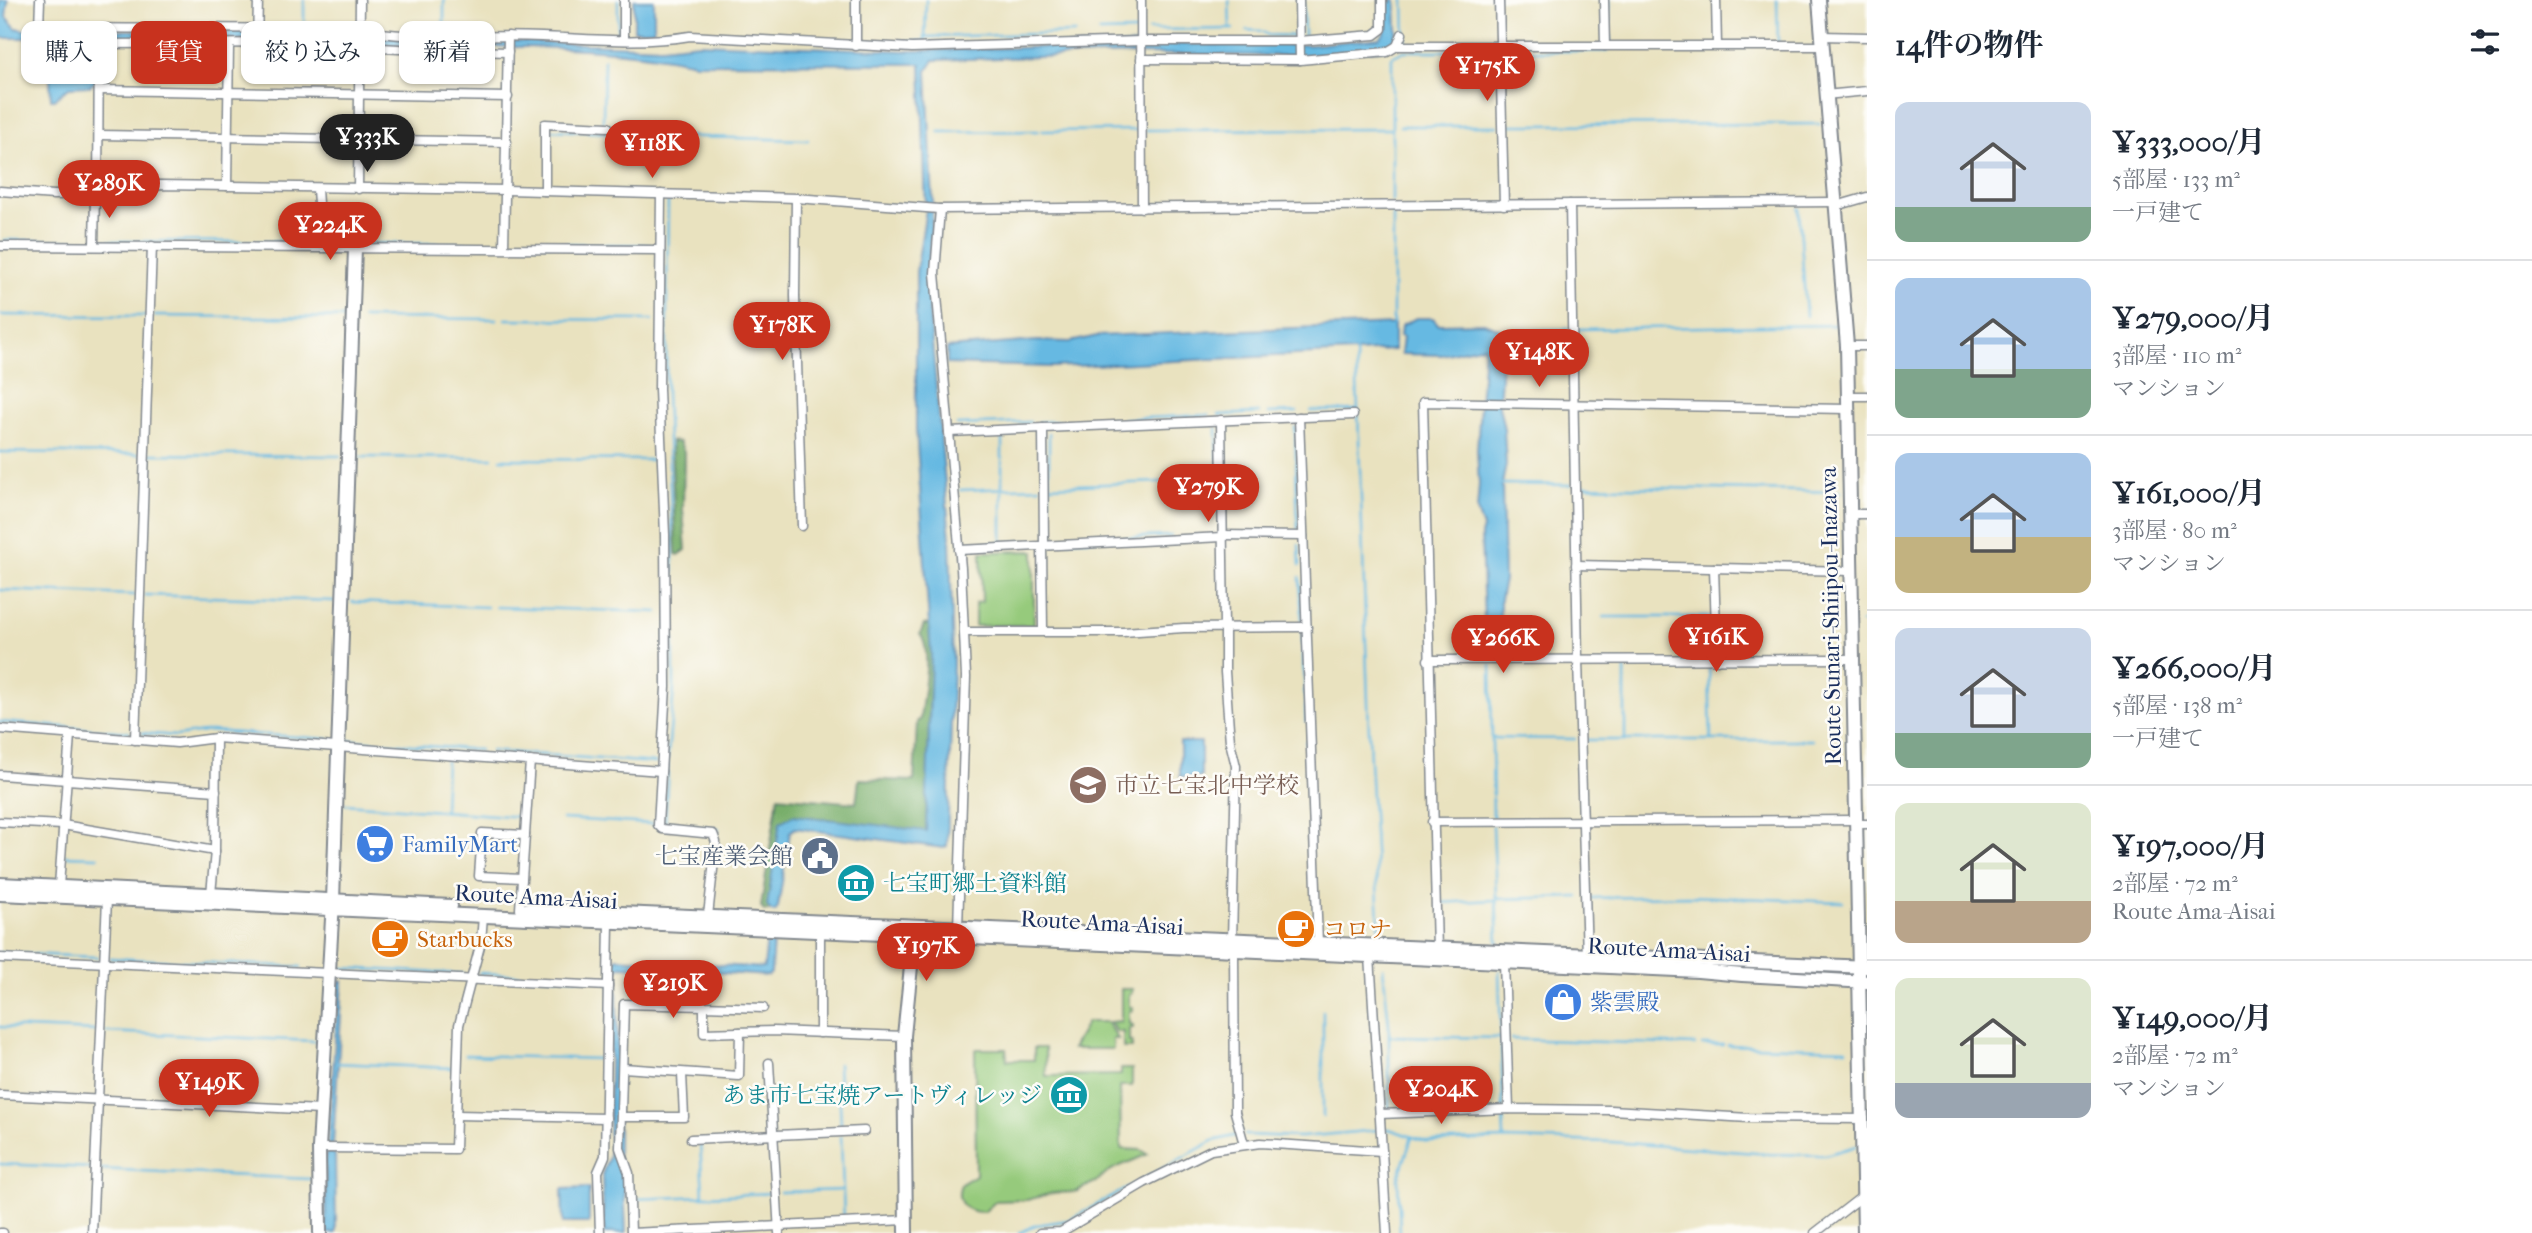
<!DOCTYPE html>
<html lang="ja">
<meta charset="utf-8">
<style>
body{margin:0;font-family:"IM FELL French Canon","Noto Serif JP",serif;background:#f2f2f3;color:#1f2937;height:100vh;display:flex;flex-direction:column;font-size:26px;white-space:nowrap}
*{box-sizing:border-box;margin:0}
p{font-size:23px;color:#747a83}
.icon{flex:none;width:38px;height:38px;fill:none;stroke:currentColor;stroke-width:2;stroke-linecap:round;stroke-linejoin:round}
.map{position:relative;flex:1;overflow:hidden}
.sheet{display:flex;flex-direction:column;background:#fff;width:665px}
.sheet>*{flex:none}
.top-card{position:absolute;left:21px;top:21px;width:665px;height:63px;display:flex;gap:14px}
.price{position:absolute;translate:-50% -60px;padding:0 16px;border-radius:24px;background:#c8321e;color:#fff;font-size:23px;line-height:46px;filter:drop-shadow(0 2px 4px #0008)}
.price::after{content:'';position:absolute;left:50%;top:42px;width:21px;height:16px;margin-left:-10px;background:inherit;clip-path:polygon(0 0,100% 0,50% 100%)}
.price.active{background:#222;color:#fff}
ul{padding:0;list-style:none}
li{display:flex;align-items:center;gap:21px;height:175px;padding:0 28px}
li+li{border-top:2px solid #e0e1e3}
li span{display:grid;place-items:center;flex:none;width:196px;height:140px;border-radius:14px;color:#555}
li>.icon{margin-inline-start:auto}
span .icon{width:84px;height:84px;fill:#fffc;stroke-width:1}
li b{font-size:30px}
h2{display:flex;justify-content:space-between;align-items:center;height:84px;padding:0 28px;font-size:30px}
.pill{padding:0 24px;border-radius:14px;background:#fff;box-shadow:0 2px 5px #0004;font-size:24px;line-height:63px}
.pill.active{background:#c8321e;color:#fff}
main{display:flex;flex:1;min-height:0}
.map>svg:first-child{display:block}
.green{fill:#96ca7b;stroke:#587c6c;stroke-width:2}
.forest{fill:#78ae6b;stroke:#4a6e64;stroke-width:2}
.water{fill:#66b9e2;stroke:#4074a0;stroke-width:2}
.lines{fill:none;stroke-linecap:round;stroke-linejoin:round}
.stream{stroke:#66b9e2;stroke-width:2.5}
.street-casing{stroke:#82888e;stroke-width:11}
.secondary-casing{stroke:#82888e;stroke-width:16}
.primary-casing{stroke:#82888e;stroke-width:16}
.street{stroke:#fff;stroke-width:8}
.secondary{stroke:#fff;stroke-width:12}
.primary{stroke:#fff;stroke-width:12}
.labels{text-anchor:middle;dominant-baseline:central;stroke-width:5;stroke-linejoin:round;paint-order:stroke}
.street-label{font-size:23px;fill:#1b2f5e;stroke:#fdfcf7}
.education-label{font-size:23px;fill:#785e54;stroke:#fdfcf7;text-anchor:start}
.shop-label{font-size:23px;fill:#366cbe;stroke:#fdfcf7;text-anchor:start}
.service-label{font-size:23px;fill:#4e5e75;stroke:#fdfcf7;text-anchor:end}
.culture-label{font-size:23px;fill:#0d838f;stroke:#fdfcf7;text-anchor:start}
.food-label{font-size:23px;fill:#c56008;stroke:#fdfcf7;text-anchor:start}
</style>
<main>
<div class="map">
<svg width="1867" height="1233" viewBox="0 0 1867 1233">
<rect width="100%" height="100%" fill="#fdfcf7"/>
<filter id="ink" filterUnits="userSpaceOnUse"><feTurbulence type="fractalNoise" baseFrequency=".0143" numOctaves="2"/><feDisplacementMap in="SourceGraphic" scale="14" xChannelSelector="R" yChannelSelector="G"/><feConvolveMatrix kernelMatrix="1 2 1 2 8 2 1 2 1" color-interpolation-filters="sRGB"/></filter>
<filter id="wash" filterUnits="userSpaceOnUse"><feTurbulence type="fractalNoise" baseFrequency=".00686" numOctaves="4" result="noise"/><feDisplacementMap in="SourceGraphic" scale="28" xChannelSelector="R" yChannelSelector="G"/><feGaussianBlur stdDeviation="1.57" result="paint"/><feColorMatrix in="noise" values="0 0 0 0 0 0 0 0 0 0 0 0 0 0 0 0 0 1.4 0 .05"/><feComposite in="paint" operator="in"/></filter>
<g filter="url(#wash)">
<rect width="100%" height="100%" fill="#e9e2bf"/>
<g class="green">
<polygon points="1034,551 1034,625 975,626 975,603 982,602 981,552"/>
<polygon points="1121,989 1132,989 1132,993 1129,994 1129,1007 1133,1007 1133,1010 1129,1011 1129,1024 1133,1025 1133,1028 1129,1028 1129,1042 1132,1042 1132,1048 1123,1048 1123,1032 1117,1032 1109,1022 1121,1021"/>
<polygon points="1087,1022 1106,1022 1118,1039 1113,1039 1113,1049 1072,1049"/>
<path d="M1034,1048H1045L1046,1076L1121,1075V1069H1132V1086H1120L1121,1149L1141,1150L1148,1154L1113,1169L1094,1183L1075,1192L1053,1193L1027,1200L996,1201L984,1212C966,1213 954,1202 961,1184L976,1175L975,1051L977,1049H1006L1007,1060H1034Z"/>
</g>
<g class="forest">
<polygon points="671,441 679,442 684,452 683,509 686,550 679,555 676,554"/>
<path d="M930,624L931,655L926,832L793,815L767,905L771,911H764L761,907L778,796L856,803L859,779L914,781L917,722L920,719C922,699 933,650 920,634L924,625Z"/>
</g>
<g class="water">
<path d="M0,0H8L6,17L16,28L24,30L254,31L662,47L699,43L911,51L1152,44L1311,45L1379,38C1391,30 1387,13 1387,0H1396L1397,29L1395,39L1385,49L1306,56L1138,54L934,60L927,71L933,203L927,287L950,538L953,664L947,846L944,848L795,828L790,832L778,907L775,912L771,911L767,906L780,822L793,815L926,831L931,655L916,428V272L926,210L921,64L695,63C608,44 509,47 420,46C365,45 310,41 255,40C202,39 149,40 96,41L97,80L90,86L69,87L55,99H51L48,38H0Z"/>
<rect x="634" y="0" width="20" height="30"/>
<polygon points="1416,318 1433,318 1438,324 1484,323 1504,331 1499,406 1504,429 1506,465 1502,484 1504,580 1500,599 1500,623 1493,633 1487,632 1484,620 1481,535 1483,528 1477,511 1479,484 1477,451 1484,346 1442,355 1401,354 1403,337 1400,336 1401,326"/>
<polygon points="1394,324 1394,350 1053,367 947,364 947,348 1037,341 1070,342 1097,336"/>
<rect x="1180" y="742" width="21" height="35"/>
<polygon points="767,937 773,937 771,973 768,976 621,966 617,971 618,1158 624,1178 626,1233 604,1233 602,1174 609,1157 611,964 617,958 764,968"/>
<polygon points="339,981 343,981 333,1145 328,1145"/>
<polygon points="329,1152 335,1154 336,1233 326,1233 325,1155"/>
<polygon points="589,1188 589,1223 563,1223 562,1189"/>
</g>
<g class="lines">
<g class="stream">
<polyline points="1229,0 1230,28"/>
<polyline points="1303,0 1304,36"/>
<polyline points="1404,0 1405,43"/>
<polyline points="1609,0 1610,43"/>
<polyline points="1777,0 1778,44"/>
<polyline points="304,22 304,0"/>
<polyline points="1148,30 1233,29"/>
<polyline points="1247,30 1261,31 1268,35 1297,36"/>
<polyline points="444,31 444,0"/>
<polyline points="1099,32 1136,31"/>
<polyline points="618,34 618,0"/>
<polyline points="925,37 1075,33"/>
<polyline points="900,42 925,41 926,0"/>
<polyline points="1505,51 1607,51"/>
<polyline points="603,122 604,59"/>
<polyline points="1508,125 1820,124"/>
<polyline points="1400,126 1497,126"/>
<polyline points="551,130 654,135"/>
<polyline points="1145,130 1392,129"/>
<polyline points="1042,131 1140,130"/>
<polyline points="939,132 1038,131"/>
<polyline points="666,136 808,140"/>
<polyline points="1392,201 1392,57 1404,51 1495,51"/>
<polyline points="1799,208 1806,316"/>
<polyline points="1393,209 1393,324"/>
<polyline points="4,240 88,241"/>
<polyline points="100,241 313,242"/>
<polyline points="328,243 498,244"/>
<polyline points="511,243 652,245"/>
<polyline points="0,315 145,316"/>
<polyline points="155,316 345,318"/>
<polyline points="362,318 497,319"/>
<polyline points="506,319 652,320"/>
<polyline points="1577,329 1836,325"/>
<polyline points="1501,331 1568,329"/>
<polyline points="1356,352 1370,761 1380,939"/>
<polyline points="1311,411 1357,410"/>
<polyline points="1268,413 1297,412"/>
<polyline points="1219,415 1259,413"/>
<polyline points="1124,419 1208,415"/>
<polyline points="1079,421 1111,419"/>
<polyline points="1039,422 1070,421"/>
<polyline points="957,425 1030,422"/>
<polyline points="1295,427 1298,530"/>
<polyline points="1049,433 1049,541 1171,536"/>
<polyline points="1002,435 1002,543"/>
<polyline points="0,452 140,454"/>
<polyline points="149,454 340,456"/>
<polyline points="357,457 492,458"/>
<polyline points="501,459 654,460"/>
<polyline points="1502,484 1571,485"/>
<polyline points="1049,486 1218,480 1217,428"/>
<polyline points="1580,486 1841,492"/>
<polyline points="960,490 1040,487"/>
<polyline points="966,545 1036,541"/>
<polyline points="1299,545 1300,565"/>
<polyline points="1300,577 1302,622"/>
<polyline points="0,590 135,595"/>
<polyline points="145,595 335,601"/>
<polyline points="352,602 487,607"/>
<polyline points="496,607 658,612"/>
<polyline points="1604,617 1713,617"/>
<polyline points="1861,623 1867,623"/>
<polyline points="1491,631 1491,656"/>
<polyline points="1302,632 1306,722"/>
<polyline points="1709,663 1711,740"/>
<polyline points="1491,664 1493,818"/>
<polyline points="1625,665 1625,738"/>
<polyline points="0,722 129,732"/>
<polyline points="142,733 176,736 211,731 328,739"/>
<polyline points="1492,738 1575,739"/>
<polyline points="347,740 480,750"/>
<polyline points="1586,740 1812,740"/>
<polyline points="1306,741 1309,804"/>
<polyline points="491,751 656,763"/>
<polyline points="667,764 674,688 673,554 666,393 668,201"/>
<polyline points="668,764 665,824 719,829"/>
<polyline points="345,804 523,817"/>
<polyline points="444,810 446,761"/>
<polyline points="562,819 653,824"/>
<polyline points="1493,826 1498,943"/>
<polyline points="66,856 98,857"/>
<polyline points="1590,898 1687,896 1843,902"/>
<polyline points="1496,899 1579,897"/>
<polyline points="1439,903 1495,900"/>
<polyline points="0,953 97,957"/>
<polyline points="110,958 301,967"/>
<polyline points="1383,967 1389,1025 1389,1110"/>
<polyline points="341,968 463,974"/>
<polyline points="1499,971 1504,1139"/>
<polyline points="479,973 599,979"/>
<polyline points="0,1027 97,1031"/>
<polyline points="105,1032 315,1041"/>
<polyline points="1389,1036 1501,1038"/>
<polyline points="1511,1039 1695,1045"/>
<polyline points="1702,1045 1723,1045"/>
<polyline points="1728,1045 1846,1049"/>
<polyline points="465,1055 602,1059"/>
<polyline points="336,1063 452,1068"/>
<polyline points="838,1064 841,1125"/>
<polyline points="1323,1117 1323,1011"/>
<polyline points="1245,1135 1301,1137 1389,1129 1428,1142 1504,1139 1612,1142 1769,1154 1825,1155 1857,1146"/>
<polyline points="841,1136 844,1219"/>
<polyline points="700,1141 703,1195"/>
<polyline points="0,1164 91,1168"/>
<polyline points="98,1169 310,1179"/>
<polyline points="780,1192 843,1190"/>
<polyline points="634,1199 773,1193"/>
<polyline points="1019,1233 1036,1225 1069,1220 1213,1141 1238,1135"/>
<polyline points="1400,1233 1398,1179 1412,1137"/>
</g>
</g>
</g>
<g filter="url(#ink)">
<g class="lines">
<defs>
<g id="street">
<path d="M40,0L39,27C145,31 251,25 357,31C376,32 396,35 415,36C457,38 500,35 542,37C591,39 642,44 690,36L912,48L1141,41H1299L1374,35L1382,29V0"/>
<polyline points="856,0 856,46"/>
<polyline points="1141,0 1142,208"/>
<polyline points="1299,0 1300,60"/>
<polyline points="1499,0 1504,205"/>
<polyline points="1604,0 1605,46"/>
<polyline points="1716,0 1717,46"/>
<polyline points="1821,36 1867,37"/>
<polyline points="624,40 624,0"/>
<polyline points="257,43 258,0"/>
<polyline points="98,44 291,43 399,49 508,52"/>
<polyline points="1397,46 1821,46"/>
<polyline points="1141,59 1300,60 1387,52 1397,46 1402,34"/>
<polyline points="100,90 508,97"/>
<polyline points="1825,95 1867,91"/>
<polyline points="100,135 507,142"/>
<polyline points="227,186 229,44"/>
<polyline points="317,189 321,247"/>
<polyline points="358,189 360,0"/>
<polyline points="0,191 54,195 98,194 160,185 507,190 796,198 939,209 1835,202"/>
<polyline points="545,191 545,124 608,127"/>
<polyline points="98,194 99,29"/>
<polyline points="661,194 659,389 665,535 666,687 658,825 662,829 713,834 716,842 708,916"/>
<polyline points="796,198 795,296 802,526"/>
<polyline points="1570,204 1578,660 1587,957"/>
<polyline points="1836,206 1867,197"/>
<polyline points="940,209 935,273 961,568 966,677 958,928"/>
<polyline points="0,246 660,250"/>
<polyline points="94,246 95,194"/>
<polyline points="504,248 508,36"/>
<polyline points="1847,346 1867,346"/>
<polyline points="1847,396 1867,396"/>
<polyline points="1299,417 1318,944"/>
<polyline points="1221,420 1224,627"/>
<polyline points="1043,428 1044,545"/>
<polyline points="949,432 1353,415"/>
<polyline points="1850,514 1867,514"/>
<polyline points="1223,535 1303,536"/>
<polyline points="1042,546 1043,630"/>
<polyline points="959,550 1223,537"/>
<polyline points="1576,565 1851,571"/>
<polyline points="1714,568 1717,660"/>
<polyline points="1225,627 1225,672 1230,742 1236,766 1232,941"/>
<polyline points="964,632 1123,632 1184,628 1307,627"/>
<polyline points="1428,660 1853,659"/>
<polyline points="0,729 177,743 216,738 661,771"/>
<polyline points="135,740 152,246"/>
<polyline points="0,775 216,791"/>
<polyline points="0,822 63,825 215,851"/>
<polyline points="1432,822 1856,820"/>
<polyline points="1856,824 1867,824"/>
<polyline points="522,878 479,876 482,833 525,835"/>
<polyline points="59,886 70,735"/>
<polyline points="211,894 215,851 216,738"/>
<polyline points="520,909 530,761"/>
<polyline points="1234,950 1235,1112 1244,1144"/>
<polyline points="1437,950 1423,402 1848,409"/>
<polyline points="1370,956 1387,1233"/>
<polyline points="0,958 608,986"/>
<polyline points="1504,962 1509,1109"/>
<polyline points="704,1006 763,1008"/>
<polyline points="820,1033 820,932"/>
<polyline points="769,1063 779,1233"/>
<polyline points="623,1068 739,1076 740,1032"/>
<polyline points="0,1095 321,1110"/>
<polyline points="1380,1114 1509,1109 1611,1110 1749,1118 1864,1119"/>
<polyline points="456,1115 606,1118"/>
<polyline points="622,1117 684,1117 682,1074"/>
<polyline points="691,1139 864,1131"/>
<polyline points="319,1148 455,1149 459,1025 481,942 483,916"/>
<polyline points="0,1233 3,1233"/>
<polyline points="92,1233 107,899"/>
<polyline points="600,1233 598,1172 605,1156 609,922"/>
<polyline points="631,1233 629,1173 620,1148 624,1004 704,1006 704,1033 774,1031 904,1036"/>
<polyline points="631,1233 906,1220"/>
<polyline points="1040,1233 1061,1232 1144,1183 1211,1150 1260,1143 1382,1151"/>
<polyline points="1815,1233 1864,1195"/>
</g>
<g id="secondary">
<polyline points="1819,0 1847,346 1864,1233"/>
<polyline points="320,1233 319,1148 333,901 355,248"/>
<polyline points="906,1233 904,1036 915,927"/>
</g>
<g id="primary">
<polyline points="0,884 451,906"/>
<polyline points="0,894 1698,971 1742,975 1867,982"/>
<polyline points="528,909 1867,967"/>
</g>
</defs>
<use href="#street" class="street-casing"/>
<use href="#secondary" class="secondary-casing"/>
<use href="#primary" class="primary-casing"/>
<use href="#street" class="street"/>
<use href="#secondary" class="secondary"/>
<use href="#primary" class="primary"/>
</g>
</g>
<defs>
<symbol id="school-disc" viewBox="-11 -11 22 22"><circle r="9.5" fill="#8d6e63" stroke="#fdfcf7"/><path d="M0-5L7-2L0 1L-7-2ZM-4 1L0 2.5L4 1V4Q0 6-4 4Z" fill="#fff"/></symbol>
<symbol id="supermarket-disc" viewBox="-11 -11 22 22"><circle r="9.5" fill="#3f7fe0" stroke="#fdfcf7"/><path d="M-6-5.5h2.5l.6 2H6L4.5 2H-2.5L-4.4-4H-6ZM-1.5 3.2a1.3 1.3 0 1 0 .1 0ZM3 3.2a1.3 1.3 0 1 0 .1 0Z" fill="#fff"/></symbol>
<symbol id="civic-disc" viewBox="-11 -11 22 22"><circle r="9.5" fill="#5c6f8a" stroke="#fdfcf7"/><path d="M-.6-6.5H3V-4.5H.6V-3L4-1V1h2V6H-6V1h2V-1L-.6-3ZM-1.2 2.5V6h2.4V2.5Z" fill="#fff"/></symbol>
<symbol id="museum-disc" viewBox="-11 -11 22 22"><circle r="9.5" fill="#0f9aa8" stroke="#fdfcf7"/><path d="M0-6L6-3V-2H-6V-3ZM-5-1h2V3h-2ZM-1-1h2V3h-2ZM3-1h2V3H3ZM-6 4H6V6H-6Z" fill="#fff"/></symbol>
<symbol id="cafe-disc" viewBox="-11 -11 22 22"><circle r="9.5" fill="#e8710a" stroke="#fdfcf7"/><path d="M-5.5-4.5H6V0H3Q3 3.5 0 3.5H-2.5Q-5.5 3.5-5.5 0ZM3-3.2v2h1.7v-2ZM-6 4.5H4V6H-6Z" fill="#fff"/></symbol>
<symbol id="shop-disc" viewBox="-11 -11 22 22"><circle r="9.5" fill="#3f7fe0" stroke="#fdfcf7"/><path d="M-5-2.5h2.3a2.7 3.5 0 0 1 5.4 0H5L5.5 6h-11ZM-1.5-2.5h3a1.5 2.3 0 0 0-3 0Z" fill="#fff"/></symbol>
</defs>
<g fill-rule="evenodd">
<use href="#school-disc" x="1066" y="763" width="44" height="44"/>
<use href="#supermarket-disc" x="353" y="822" width="44" height="44"/>
<use href="#civic-disc" x="798" y="834" width="44" height="44"/>
<use href="#museum-disc" x="834" y="861" width="44" height="44"/>
<use href="#cafe-disc" x="1274" y="907" width="44" height="44"/>
<use href="#cafe-disc" x="368" y="917" width="44" height="44"/>
<use href="#shop-disc" x="1541" y="980" width="44" height="44"/>
<use href="#museum-disc" x="1047" y="1073" width="44" height="44"/>
</g>
<g class="labels">
<g class="street-label">
<text transform="translate(1831 616) rotate(-91)">Route Sunari-Shiipou-Inazawa</text>
<text transform="translate(536 897) rotate(3)">Route Ama-Aisai</text>
<text transform="translate(1102 923) rotate(3)">Route Ama-Aisai</text>
<text transform="translate(1669 950) rotate(3)">Route Ama-Aisai</text>
</g>
<g class="education-label">
<text x="1115" y="785">市立七宝北中学校</text>
</g>
<g class="shop-label">
<text x="402" y="844">FamilyMart</text>
<text x="1590" y="1002">紫雲殿</text>
</g>
<g class="service-label">
<text x="793" y="856">七宝産業会館</text>
</g>
<g class="culture-label">
<text x="883" y="883">七宝町郷土資料館</text>
<text x="1042" y="1095" text-anchor="end">あま市七宝焼アートヴィレッジ</text>
</g>
<g class="food-label">
<text x="1323" y="929">コロナ</text>
<text x="417" y="939">Starbucks</text>
</g>
</g>
</svg>
<b class="price" style="left:1487px;top:103px">¥175K</b>
<b class="price active" style="left:367px;top:174px">¥333K</b>
<b class="price" style="left:652px;top:180px">¥118K</b>
<b class="price" style="left:109px;top:220px">¥289K</b>
<b class="price" style="left:330px;top:262px">¥224K</b>
<b class="price" style="left:782px;top:362px">¥178K</b>
<b class="price" style="left:1539px;top:389px">¥148K</b>
<b class="price" style="left:1208px;top:524px">¥279K</b>
<b class="price" style="left:1716px;top:674px">¥161K</b>
<b class="price" style="left:1503px;top:675px">¥266K</b>
<b class="price" style="left:926px;top:983px">¥197K</b>
<b class="price" style="left:673px;top:1020px">¥219K</b>
<b class="price" style="left:209px;top:1119px">¥149K</b>
<b class="price" style="left:1441px;top:1126px">¥204K</b>
<div class="top-card">
<a class="pill">購入</a>
<a class="pill active">賃貸</a>
<a class="pill">絞り込み</a>
<a class="pill">新着</a>
</div>
</div>
<section class="sheet">
<h2>14件の物件<svg class="icon" aria-label="filters" viewBox="0 0 24 24"><path d="M4 7h16M4 17h16"/><circle cx="9" cy="7" r="2"/><circle cx="15" cy="17" r="2"/></svg></h2>
<ul>
<li><span style="background:linear-gradient(#c9d6e8 75%,#7fa58c 0)"><svg class="icon" aria-label="home" viewBox="0 0 24 24"><path d="M3 11l9-7 9 7M6 9v11h12V9"/></svg></span><div><b>¥333,000/月</b><p>5部屋 · 133 m²</p><p>一戸建て</p></div></li>
<li><span style="background:linear-gradient(#a9c7e8 65%,#7fa58c 0)"><svg class="icon" aria-label="home" viewBox="0 0 24 24"><path d="M3 11l9-7 9 7M6 9v11h12V9"/></svg></span><div><b>¥279,000/月</b><p>3部屋 · 110 m²</p><p>マンション</p></div></li>
<li><span style="background:linear-gradient(#a9c7e8 60%,#c2b280 0)"><svg class="icon" aria-label="home" viewBox="0 0 24 24"><path d="M3 11l9-7 9 7M6 9v11h12V9"/></svg></span><div><b>¥161,000/月</b><p>3部屋 · 80 m²</p><p>マンション</p></div></li>
<li><span style="background:linear-gradient(#c9d6e8 75%,#7fa58c 0)"><svg class="icon" aria-label="home" viewBox="0 0 24 24"><path d="M3 11l9-7 9 7M6 9v11h12V9"/></svg></span><div><b>¥266,000/月</b><p>5部屋 · 138 m²</p><p>一戸建て</p></div></li>
<li><span style="background:linear-gradient(#dfe7d0 70%,#b9a48a 0)"><svg class="icon" aria-label="home" viewBox="0 0 24 24"><path d="M3 11l9-7 9 7M6 9v11h12V9"/></svg></span><div><b>¥197,000/月</b><p>2部屋 · 72 m²</p><p>Route Ama-Aisai</p></div></li>
<li><span style="background:linear-gradient(#dfe7d0 75%,#9aa5b1 0)"><svg class="icon" aria-label="home" viewBox="0 0 24 24"><path d="M3 11l9-7 9 7M6 9v11h12V9"/></svg></span><div><b>¥149,000/月</b><p>2部屋 · 72 m²</p><p>マンション</p></div></li>
</ul>
</section>
</main>
